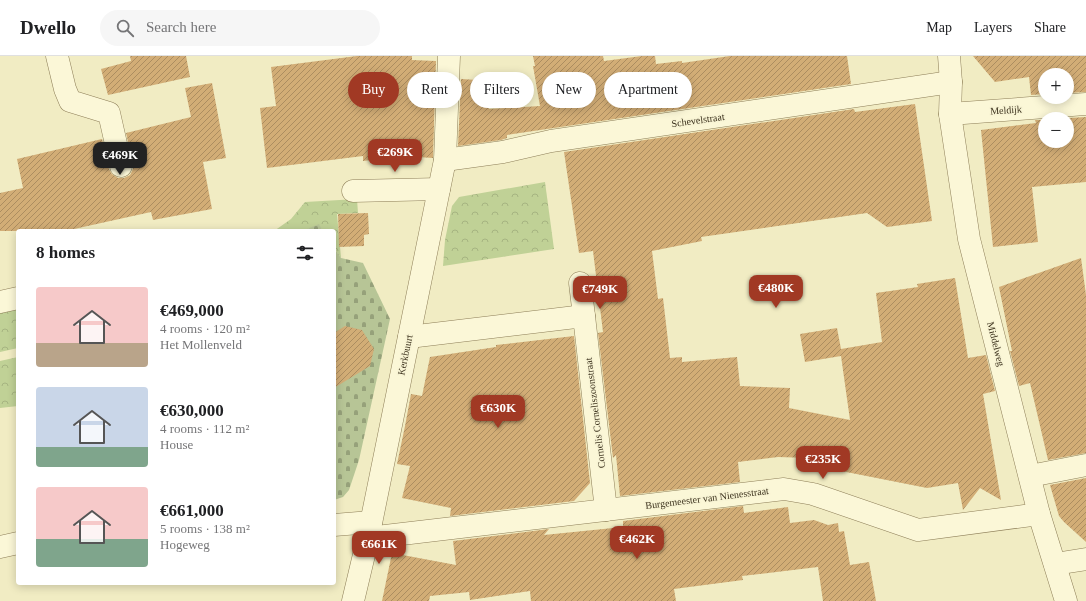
<!DOCTYPE html>
<meta charset="utf-8">
<style>
body{margin:0;font-family:Georgia,serif;background:#f6f6f6;color:#202124;height:100vh;display:flex;flex-direction:column;font-size:15px;white-space:nowrap}
*{box-sizing:border-box;margin:0}
p{font-size:13px;color:#757577}
.icon{flex:none;width:22px;height:22px;fill:none;stroke:currentColor;stroke-width:2;stroke-linecap:round;stroke-linejoin:round}
.map{position:relative;flex:1;overflow:hidden}
.details{position:absolute;left:16px;top:173px;width:320px;height:356px;display:flex;flex-direction:column;background:#fff;border-radius:4px;box-shadow:0 2px 10px #0003}
.details>*{flex:none}
.guide{position:absolute;left:348px;top:16px;width:380px;height:36px;display:flex;gap:8px}
.tools{position:absolute;left:1038px;top:12px;display:grid;gap:8px}
.tools a{display:grid;place-items:center;width:36px;height:36px;border-radius:50%;background:#fff;box-shadow:0 2px 10px #0003;font-size:20px}
.price{position:absolute;translate:-50% -34px;padding:0 9px;border-radius:8px;background:#a13924;color:#fff;font-size:13px;line-height:26px;filter:drop-shadow(0 1px 2px #0008)}
.price::after{content:'';position:absolute;left:50%;top:24px;width:12px;height:9px;margin-left:-6px;background:inherit;clip-path:polygon(0 0,100% 0,50% 100%)}
.price.active{background:#222;color:#fff}
ul{padding:0;list-style:none}
li{display:flex;align-items:center;gap:12px;height:100px;padding:0 20px}
li span{display:grid;place-items:center;flex:none;width:112px;height:80px;border-radius:4px;color:#555}
li>.icon{margin-inline-start:auto}
span .icon{width:48px;height:48px;fill:#fffc;stroke-width:1}
li b{font-size:17px}
h2{display:flex;justify-content:space-between;align-items:center;height:48px;padding:0 20px;font-size:17px}
.pill{padding:0 14px;border-radius:18px;background:#fff;box-shadow:0 2px 10px #0003;font-size:14px;line-height:36px}
.pill.active{background:#a13924;color:#fff}
header{display:flex;align-items:center;gap:24px;box-sizing:border-box;height:56px;padding:0 20px;background:#fff;border-bottom:1px solid #e0e0e0}
header strong{font-size:19px}
nav{display:flex;gap:22px;margin-inline-start:auto;font-size:14px}
.search{width:280px;height:36px;background:#f6f6f6;display:flex;align-items:center;gap:10px;box-sizing:border-box;padding:0 14px;border-radius:22px;color:#757577;font-size:15px}
.map>svg:first-child{display:block}
.forest{fill:url(#forest-crowns)}
.cemetery{fill:url(#cemetery-stones)}
.building{fill:url(#building-hatch)}
.lines{fill:none;stroke-linecap:round;stroke-linejoin:round}
.pedestrian-casing{stroke:#8d7e58;stroke-width:23}
.minor-casing{stroke:#8d7e58;stroke-width:23}
.pedestrian{stroke:#fbf7d7;stroke-width:22}
.minor{stroke:#fbf7d7;stroke-width:22}
.labels{text-anchor:middle;dominant-baseline:central;stroke-width:3;stroke-linejoin:round;paint-order:stroke}
.street-label{font-size:10px;fill:#3c321d;stroke:#f8f4d4}
</style>
<header>
<strong>Dwello</strong>
<div class="search"><svg class="icon" aria-label="search" viewBox="0 0 24 24"><circle cx="10" cy="10" r="6"/><path d="M15 15l6 6"/></svg>Search here</div>
<nav><a>Map</a><a>Layers</a><a>Share</a></nav>
</header>
<div class="map">
<svg width="1086" height="545" viewBox="0 0 1086 545">
<defs>
<pattern id="forest-crowns" width="20" height="18" patternUnits="userSpaceOnUse"><rect width="20" height="18" fill="#c0d196"/><path d="M2 6a3 3 0 1 1 6 0M12 15a3 3 0 1 1 6 0" fill="none" stroke="#a6b481"/></pattern>
<pattern id="cemetery-stones" width="16" height="16" patternUnits="userSpaceOnUse"><rect width="16" height="16" fill="#b7c596"/><path d="M2 7V4a2 2 0 0 1 4 0v3zM10 15v-3a2 2 0 0 1 4 0v3z" fill="#96a17a"/></pattern>
<pattern id="building-hatch" width="6" height="6" patternUnits="userSpaceOnUse"><rect width="6" height="6" fill="#d2ad76"/><path d="M-1 1l2-2M0 6l6-6M5 7l2-2" fill="none" stroke="#ac8d60"/></pattern>
</defs>
<rect width="100%" height="100%" fill="#f1ecc3"/>
<g class="forest">
<polygon points="545,126 554,193 443,210 445,184 452,150 459,141"/>
<polygon points="357,143 358,157 337,158 341,202 334,192 334,175 323,175 319,169 302,175 274,175 291,163 305,146"/>
<polygon points="18,252 18,292 0,296 0,256"/>
<polygon points="18,301 18,350 0,352 0,305"/>
</g>
<g class="cemetery">
<polygon points="319,168 323,175 302,175"/>
<polygon points="334,192 341,202 363,207 390,263 359,404 349,434 343,441 334,444"/>
</g>
<g class="building">
<polygon points="130,0 186,0 190,21 108,39 101,13 131,5"/>
<polygon points="357,0 412,0 412,4 436,5 433,102 402,100 363,105 363,100 267,112 260,52 276,50 271,11"/>
<polygon points="533,0 603,0 604,5 642,0 655,0 656,8 682,5 682,7 730,0 847,0 851,28 507,79 507,82 501,84 458,90 461,23 478,24 477,48 488,47 489,53 540,50 533,10 535,10"/>
<polygon points="973,0 1086,0 1086,36 1067,37 1067,19 1045,19 1045,38 1031,39 1029,21 995,26"/>
<polygon points="212,27 226,102 203,106 212,153 153,164 151,156 65,175 0,175 0,137 23,132 17,103 102,83 109,113 112,118 118,122 124,122 130,119 133,113 133,107 126,77 191,61 185,32"/>
<polygon points="915,48 932,165 887,171 867,157 701,181 702,185 652,195 658,243 663,242 670,302 682,301 682,306 737,301 740,330 790,332 789,352 850,364 841,300 805,306 800,278 837,272 841,293 882,286 876,237 918,231 917,228 955,222 968,302 986,299 995,335 983,338 1001,444 980,432 963,454 958,427 927,432 811,409 811,407 808,406 809,402 778,401 738,406 740,426 620,440 616,399 613,402 598,277 603,276 593,195 579,197 564,96 854,53 855,56"/>
<polygon points="1086,61 1086,126 1032,131 1038,186 993,191 981,74 1036,67 1035,64 1045,64 1045,85 1067,85 1067,63 1052,63"/>
<polygon points="368,157 369,178 364,179 364,190 339,191 338,158"/>
<polygon points="1081,202 1086,239 1086,397 1048,404 1030,327 1019,330 1010,295 1012,295 999,231"/>
<polygon points="345,270 362,274 374,293 370,310 334,332 334,277"/>
<polygon points="574,280 590,427 574,445 450,460 451,452 402,442 410,410 397,408 405,370 411,338 422,340 430,301 496,291 496,289 514,287"/>
<polygon points="1086,422 1086,486 1064,466 1059,460 1050,429"/>
<polygon points="743,450 744,457 788,451 790,467 814,464 828,469 838,467 839,476 844,475 850,509 869,506 876,545 823,545 818,511 742,520 743,524 674,533 676,545 531,545 530,535 470,544 469,536 430,540 429,545 382,545 392,497 456,509 453,485 549,473 544,479 623,471 623,465"/>
</g>
<g class="lines">
<defs>
<g id="pedestrian">
<polyline points="1030,420 1086,409"/>
<polyline points="1055,508 1086,503"/>
</g>
<g id="minor">
<polyline points="57,0 65,33 70,45 109,57 121,110"/>
<polyline points="949,0 951,26 950,58 969,183 1039,458 1066,545"/>
<polyline points="950,58 1086,48"/>
<polyline points="445,104 503,96 551,85 951,26"/>
<polyline points="353,135 439,133"/>
<polyline points="580,227 584,260"/>
<polyline points="0,246 18,242"/>
<polyline points="409,281 584,260 606,454"/>
<polyline points="334,469 371,466"/>
<polyline points="368,482 784,433 813,438 918,474 1039,458"/>
<polyline points="0,491 18,487"/>
<polyline points="353,545 368,482 445,104 449,0"/>
</g>
</defs>
<use href="#pedestrian" class="pedestrian-casing"/>
<use href="#minor" class="minor-casing"/>
<use href="#pedestrian" class="pedestrian"/>
<use href="#minor" class="minor"/>
</g>
<g class="labels">
<g class="street-label">
<text transform="translate(1006 54) rotate(-4)">Meldijk</text>
<text transform="translate(698 64) rotate(-8)">Schevelstraat</text>
<text transform="translate(996 288) rotate(76)">Middelweg</text>
<text transform="translate(405 299) rotate(-78)">Kerkbuurt</text>
<text transform="translate(595 357) rotate(-97)">Cornelis Corneliszoonstraat</text>
<text transform="translate(707 442) rotate(-7)">Burgemeester van Nienesstraat</text>
</g>
</g>
</svg>
<div class="tools">
<a>+</a>
<a>−</a>
</div>
<b class="price" style="left:395px;top:117px">€269K</b>
<b class="price active" style="left:120px;top:120px">€469K</b>
<b class="price" style="left:776px;top:253px">€480K</b>
<b class="price" style="left:600px;top:254px">€749K</b>
<b class="price" style="left:498px;top:373px">€630K</b>
<b class="price" style="left:823px;top:424px">€235K</b>
<b class="price" style="left:637px;top:504px">€462K</b>
<b class="price" style="left:379px;top:509px">€661K</b>
<div class="guide">
<a class="pill active">Buy</a>
<a class="pill">Rent</a>
<a class="pill">Filters</a>
<a class="pill">New</a>
<a class="pill">Apartment</a>
</div>
<section class="details">
<h2>8 homes<svg class="icon" aria-label="filters" viewBox="0 0 24 24"><path d="M4 7h16M4 17h16"/><circle cx="9" cy="7" r="2"/><circle cx="15" cy="17" r="2"/></svg></h2>
<ul>
<li><span style="background:linear-gradient(#f6c9c9 70%,#b9a48a 0)"><svg class="icon" aria-label="home" viewBox="0 0 24 24"><path d="M3 11l9-7 9 7M6 9v11h12V9"/></svg></span><div><b>€469,000</b><p>4 rooms · 120 m²</p><p>Het Mollenveld</p></div></li>
<li><span style="background:linear-gradient(#c9d6e8 75%,#7fa58c 0)"><svg class="icon" aria-label="home" viewBox="0 0 24 24"><path d="M3 11l9-7 9 7M6 9v11h12V9"/></svg></span><div><b>€630,000</b><p>4 rooms · 112 m²</p><p>House</p></div></li>
<li><span style="background:linear-gradient(#f6c9c9 65%,#7fa58c 0)"><svg class="icon" aria-label="home" viewBox="0 0 24 24"><path d="M3 11l9-7 9 7M6 9v11h12V9"/></svg></span><div><b>€661,000</b><p>5 rooms · 138 m²</p><p>Hogeweg</p></div></li>
</ul>
</section>
</div>
